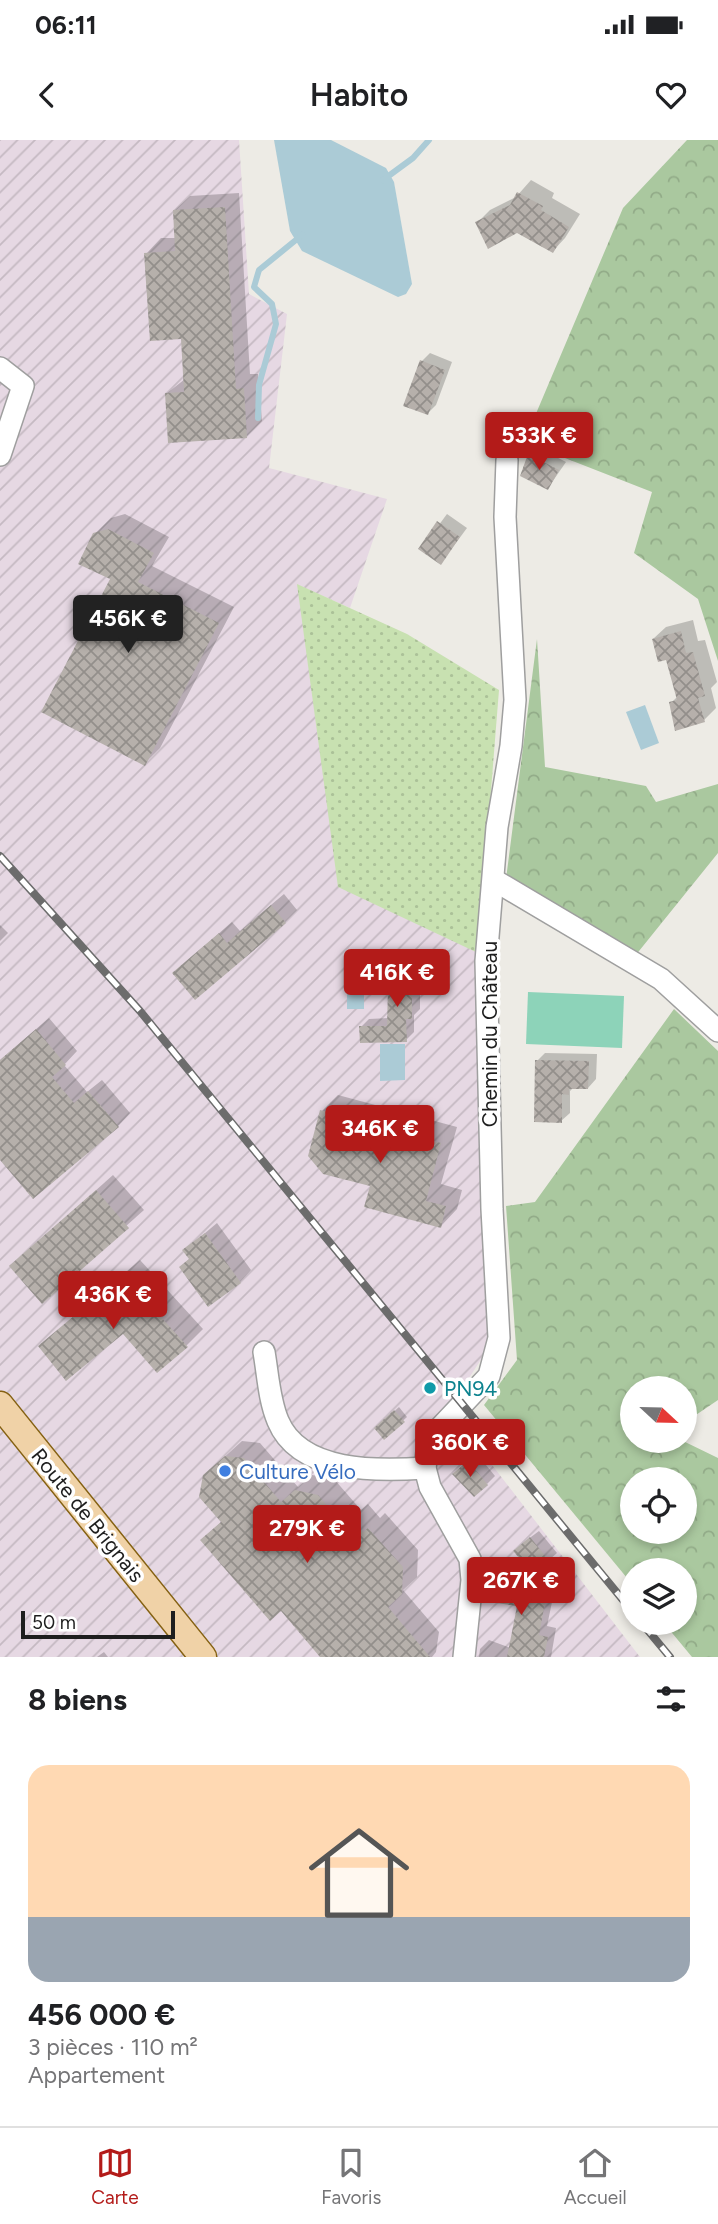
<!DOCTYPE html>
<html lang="fr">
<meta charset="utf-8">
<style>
body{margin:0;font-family:Figtree,sans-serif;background:#f2f2f2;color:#202124;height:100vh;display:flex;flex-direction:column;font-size:26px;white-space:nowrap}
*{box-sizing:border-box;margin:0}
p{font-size:23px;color:#757577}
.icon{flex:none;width:38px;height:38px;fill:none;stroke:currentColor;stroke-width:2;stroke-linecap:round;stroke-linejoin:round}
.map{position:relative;height:1517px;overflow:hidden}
.drawer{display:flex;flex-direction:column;background:#fff;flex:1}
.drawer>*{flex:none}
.needle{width:46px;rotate:112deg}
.tools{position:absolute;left:620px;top:1236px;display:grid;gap:14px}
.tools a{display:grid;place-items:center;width:77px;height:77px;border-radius:50%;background:#fff;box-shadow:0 4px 10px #0003;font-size:35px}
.scale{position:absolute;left:21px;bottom:18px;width:154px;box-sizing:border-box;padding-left:7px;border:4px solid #1e1e1e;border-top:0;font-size:19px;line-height:24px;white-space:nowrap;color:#1e1e1e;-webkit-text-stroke:5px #fff;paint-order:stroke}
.price{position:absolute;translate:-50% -60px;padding:0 16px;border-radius:7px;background:#b31b19;color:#fff;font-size:23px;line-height:46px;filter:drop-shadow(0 2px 4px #0008)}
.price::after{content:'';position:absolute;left:50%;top:42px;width:21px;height:16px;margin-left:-10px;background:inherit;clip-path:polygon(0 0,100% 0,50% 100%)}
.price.active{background:#222;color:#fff}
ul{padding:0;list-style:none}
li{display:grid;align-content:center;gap:14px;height:371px;padding:0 28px}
li span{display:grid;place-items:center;height:217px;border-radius:21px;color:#555}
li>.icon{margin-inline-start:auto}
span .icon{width:126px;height:126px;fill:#fffc;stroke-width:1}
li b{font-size:30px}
h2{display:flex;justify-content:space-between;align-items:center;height:84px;padding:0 28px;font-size:30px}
.status{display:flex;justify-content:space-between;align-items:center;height:49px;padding:0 35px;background:#fff;direction:ltr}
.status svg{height:19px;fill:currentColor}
header{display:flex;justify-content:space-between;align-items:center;height:91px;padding:0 28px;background:#fff;font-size:32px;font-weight:600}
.dock{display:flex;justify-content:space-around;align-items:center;height:98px;border-top:2px solid #e0e0e0;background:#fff;font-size:19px;color:#757577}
.dock a{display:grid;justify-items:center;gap:4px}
.dock .active{color:#b31b19}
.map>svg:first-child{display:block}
.industrial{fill:url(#industrial-furrows)}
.grass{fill:url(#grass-dots)}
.forest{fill:url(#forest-crowns);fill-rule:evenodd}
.pitch{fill:#8dd3b9}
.water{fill:#abcbd6}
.shadow{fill:#0003}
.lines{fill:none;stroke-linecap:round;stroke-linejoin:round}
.stream{stroke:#abcbd6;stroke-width:6}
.building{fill:url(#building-cross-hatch)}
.minor-casing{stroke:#9f9f9f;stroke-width:24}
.major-casing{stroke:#856112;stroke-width:29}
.minor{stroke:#fff;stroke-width:21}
.major{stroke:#f0d2a7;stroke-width:26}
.rail-casing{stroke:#6c6c6c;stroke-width:8}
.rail{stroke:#fff;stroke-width:5;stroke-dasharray:16;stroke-linecap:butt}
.culture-dot{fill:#0f9aa8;stroke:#fff;stroke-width:2.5}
.shop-dot{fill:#3f7fe0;stroke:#fff;stroke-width:2.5}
.labels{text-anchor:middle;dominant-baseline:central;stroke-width:7;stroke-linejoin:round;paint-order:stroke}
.street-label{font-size:21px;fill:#1e1e1e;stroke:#fff}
.culture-label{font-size:21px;fill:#0d838f;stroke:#fff;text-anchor:start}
.shop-label{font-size:21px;fill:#366cbe;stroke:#fff;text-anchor:start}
</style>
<div class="status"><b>06:11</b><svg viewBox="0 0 49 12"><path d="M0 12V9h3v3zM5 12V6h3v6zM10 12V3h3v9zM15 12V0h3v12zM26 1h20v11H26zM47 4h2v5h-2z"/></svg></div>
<header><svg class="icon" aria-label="back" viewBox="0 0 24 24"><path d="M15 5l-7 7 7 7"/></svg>Habito<svg class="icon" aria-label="heart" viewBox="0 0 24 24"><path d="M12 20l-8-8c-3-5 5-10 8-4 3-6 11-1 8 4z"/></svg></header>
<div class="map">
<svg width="718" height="1517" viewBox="0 0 718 1517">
<defs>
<pattern id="industrial-furrows" width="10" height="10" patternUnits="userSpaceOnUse" patternTransform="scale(1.75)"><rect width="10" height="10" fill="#e6d8e3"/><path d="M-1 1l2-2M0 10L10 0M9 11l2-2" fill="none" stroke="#c5b9c2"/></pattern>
<pattern id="grass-dots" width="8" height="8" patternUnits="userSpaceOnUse" patternTransform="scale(1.75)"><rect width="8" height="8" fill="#c8e1b1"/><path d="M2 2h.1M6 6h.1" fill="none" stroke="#abc198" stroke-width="1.8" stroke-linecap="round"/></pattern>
<pattern id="forest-crowns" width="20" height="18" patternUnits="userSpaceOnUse" patternTransform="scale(1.75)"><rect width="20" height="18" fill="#aac89f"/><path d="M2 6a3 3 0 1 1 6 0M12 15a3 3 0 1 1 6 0" fill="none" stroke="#92ab88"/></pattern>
<pattern id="building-cross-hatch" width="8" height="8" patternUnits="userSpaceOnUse" patternTransform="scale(1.75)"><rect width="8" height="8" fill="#b6b0ab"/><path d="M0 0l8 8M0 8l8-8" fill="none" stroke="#938f8b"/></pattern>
</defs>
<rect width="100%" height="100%" fill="#edebe5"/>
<polygon class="industrial" points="0,0 239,0 249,154 287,174 269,328 387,359 350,468 298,445 478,813 491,1204 449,1269 640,1517 0,1517"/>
<polygon class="grass" points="297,444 407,494 499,550 478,813 338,747"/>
<g class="forest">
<polygon points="687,0 718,0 718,521 698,459 634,413 652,352 524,302 623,68"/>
<polygon points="537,499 545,627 646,646 656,662 718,644 718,713 635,816 506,739"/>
<path d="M674,869L718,911V1260L684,1283V1248H632V1300H681L718,1318V1517H692L663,1482H684V1430H632V1444L484,1265L517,1220L506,1066L535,1062ZM632,1339H684V1391H632Z"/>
</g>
<polygon class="pitch" points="528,852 624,856 622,908 526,904"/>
<g class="water">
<polygon points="274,0 331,0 386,28 394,42 412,144 406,154 398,157 302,111 290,91"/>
<polygon points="645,565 659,603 641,610 626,572"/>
<rect x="347" y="840" width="17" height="29"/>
<polygon points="380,904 405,904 405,940 380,941"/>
</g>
<g class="shadow">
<polygon points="531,40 554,53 552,58 580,74 565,98 553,111 517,91 477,83 490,70 516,57"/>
<polygon points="239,53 250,234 258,234 262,281 247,296 166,254 185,239 182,197 146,114 161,98 176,98 174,71 190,56"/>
<polygon points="430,213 452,222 436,265 428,273 406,265 422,221"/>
<polygon points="537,307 566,322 548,348 529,315"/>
<polygon points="125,374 169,397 152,426 234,467 160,608 144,624 113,439 95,394 111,378"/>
<polygon points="447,374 467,388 441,423 421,409"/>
<polygon points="693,480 698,501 705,500 717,542 711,548 716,568 704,580 671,563 678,556 667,518 653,499 666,487"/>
<polygon points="284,754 297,770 285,782 187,821 232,782 240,791"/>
<polygon points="0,785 8,793 0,801"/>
<polygon points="407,819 430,819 430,845 420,853 420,869 414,875 414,892 406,900 361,887 369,879 389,878 389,849 399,840 399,828"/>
<polygon points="49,878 77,911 64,925 87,952 102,940 130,973 118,986 0,1017 0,920"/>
<polygon points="545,913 597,914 596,939 588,948 573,948 570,951 570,973 561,981 537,921"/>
<polygon points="338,955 457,987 441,1044 462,1050 457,1069 441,1086 372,1045 322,971"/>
<polygon points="113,1035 144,1070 42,1161 11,1126"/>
<polygon points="217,1083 251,1130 240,1142 181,1127 190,1118 185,1110"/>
<polygon points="140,1120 203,1189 187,1205 157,1230 123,1191 40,1206"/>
<polygon points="399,1267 407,1277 385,1297 376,1288"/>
<polygon points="242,1301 260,1303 298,1347 312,1335 334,1339 361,1370 368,1364 380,1378 385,1373 418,1410 417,1437 403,1450 439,1492 436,1512 432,1517 322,1517 281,1468 202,1400 222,1381 205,1335"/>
<polygon points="477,1314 495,1336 487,1344 462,1326"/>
<polygon points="539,1391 557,1413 534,1433 523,1403"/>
<polygon points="496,1434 530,1435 526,1439 556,1443 547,1486 556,1488 551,1517 479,1517 480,1509 489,1500 511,1508 519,1464 487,1443"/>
<polygon points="104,1512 108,1517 97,1517"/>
</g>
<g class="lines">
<g class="stream">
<polyline points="383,40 413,18 429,0"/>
<polyline points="258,278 259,245 276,184 272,164 254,147 259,130 302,95"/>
</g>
</g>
<g class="building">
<polygon points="517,52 543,66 541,70 569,87 553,113 517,93 488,109 475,82 510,65"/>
<polygon points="225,67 236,249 244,248 247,298 168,303 165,253 184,252 181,199 150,201 144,113 175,111 173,70"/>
<polygon points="420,220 445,230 428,275 403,266"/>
<polygon points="528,314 559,330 548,350 520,336"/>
<polygon points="437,381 460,397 441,425 418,409"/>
<polygon points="108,389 154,413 138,442 219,483 145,626 41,572 110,439 78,424 93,393"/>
<polygon points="681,491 686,513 693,512 705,556 698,558 705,582 675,591 669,562 677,560 666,520 658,522 652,499"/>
<polygon points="271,765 286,783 195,860 172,833 219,793 227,803"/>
<polygon points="397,827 422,827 422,855 412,854 412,879 406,879 407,902 360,903 359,886 387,886 388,848 397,848"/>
<polygon points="36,889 66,925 52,937 74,963 88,951 119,987 33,1059 0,1020 0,920"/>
<polygon points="535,920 589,921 588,949 569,949 569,955 562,954 562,983 534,982"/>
<polygon points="320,970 441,1003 426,1061 446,1066 441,1088 364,1067 370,1046 323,1034 308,1016"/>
<polygon points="96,1050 129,1088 42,1164 9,1126"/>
<polygon points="205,1093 241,1143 208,1167 179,1127 189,1119 182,1110"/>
<polygon points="123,1135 188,1207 157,1233 123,1194 66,1241 38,1206"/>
<polygon points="394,1270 405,1282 384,1300 374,1288"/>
<polygon points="225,1316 244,1318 281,1362 295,1350 318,1355 344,1385 351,1379 363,1392 368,1388 403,1427 402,1454 388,1467 430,1517 320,1517 281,1471 270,1481 200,1400 221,1382 199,1357 203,1335"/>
<polygon points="468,1321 488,1345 474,1357 452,1334"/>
<polygon points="530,1397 550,1422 534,1435 513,1411"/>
<polygon points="493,1440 523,1444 518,1448 547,1452 539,1495 548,1497 544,1517 507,1517 517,1466 483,1461 485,1442"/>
</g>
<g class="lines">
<defs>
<g id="minor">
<polyline points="0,228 23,246 0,315"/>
<polyline points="494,740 661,839 718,891"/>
<path d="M264,1212C268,1235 269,1260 278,1281C300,1334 379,1331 425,1328"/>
<polyline points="464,1517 472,1440 470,1419 430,1347 425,1328 427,1312 438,1290 489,1236 499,1198 492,1069 486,821 497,687 511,606 515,560 505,377 507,320"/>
</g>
<polyline id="major" points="0,1265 203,1517"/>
</defs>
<use href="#minor" class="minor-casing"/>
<use href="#major" class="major-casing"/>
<use href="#minor" class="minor"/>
<use href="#major" class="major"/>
<defs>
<g id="rail">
<polyline points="0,716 140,871 632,1471"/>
<polyline points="641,1482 670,1517"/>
</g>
</defs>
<use href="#rail" class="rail-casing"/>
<use href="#rail" class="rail"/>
</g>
<circle class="culture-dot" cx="430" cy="1248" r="7"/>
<circle class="shop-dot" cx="225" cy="1331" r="7"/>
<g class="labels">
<g class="street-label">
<text transform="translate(489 894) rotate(-90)">Chemin du Château</text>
<text transform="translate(88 1375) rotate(51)">Route de Brignais</text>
</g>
<g class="culture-label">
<text x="444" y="1248">PN94</text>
</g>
<g class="shop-label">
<text x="239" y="1331">Culture Vélo</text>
</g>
</g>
</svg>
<div class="tools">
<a><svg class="needle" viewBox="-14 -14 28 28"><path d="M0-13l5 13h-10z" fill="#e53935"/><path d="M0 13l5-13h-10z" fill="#757577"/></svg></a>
<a><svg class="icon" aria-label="locate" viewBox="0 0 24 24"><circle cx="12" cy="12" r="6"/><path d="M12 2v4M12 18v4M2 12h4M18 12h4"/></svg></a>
<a><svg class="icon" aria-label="layers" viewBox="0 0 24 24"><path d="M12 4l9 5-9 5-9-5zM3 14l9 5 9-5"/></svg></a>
</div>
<div class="scale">50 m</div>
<b class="price" style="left:539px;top:332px">533K €</b>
<b class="price active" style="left:128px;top:515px">456K €</b>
<b class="price" style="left:397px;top:869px">416K €</b>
<b class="price" style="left:380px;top:1025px">346K €</b>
<b class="price" style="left:113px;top:1191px">436K €</b>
<b class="price" style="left:470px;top:1339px">360K €</b>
<b class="price" style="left:307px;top:1425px">279K €</b>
<b class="price" style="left:521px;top:1477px">267K €</b>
</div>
<section class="drawer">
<h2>8 biens<svg class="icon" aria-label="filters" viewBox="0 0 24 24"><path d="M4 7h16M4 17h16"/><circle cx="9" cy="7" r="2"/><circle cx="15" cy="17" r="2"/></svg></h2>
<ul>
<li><span style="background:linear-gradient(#ffd9b3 70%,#9aa5b1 0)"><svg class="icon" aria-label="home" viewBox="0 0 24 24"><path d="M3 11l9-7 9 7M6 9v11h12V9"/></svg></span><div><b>456 000 €</b><p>3 pièces · 110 m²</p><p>Appartement</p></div></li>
</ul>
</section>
<nav class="dock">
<a class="active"><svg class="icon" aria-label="map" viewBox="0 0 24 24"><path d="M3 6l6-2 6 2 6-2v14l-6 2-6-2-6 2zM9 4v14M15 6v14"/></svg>Carte</a>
<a><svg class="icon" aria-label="saved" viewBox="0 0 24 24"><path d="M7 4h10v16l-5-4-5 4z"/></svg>Favoris</a>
<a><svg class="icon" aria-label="home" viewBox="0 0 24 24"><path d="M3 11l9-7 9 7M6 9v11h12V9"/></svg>Accueil</a>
</nav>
